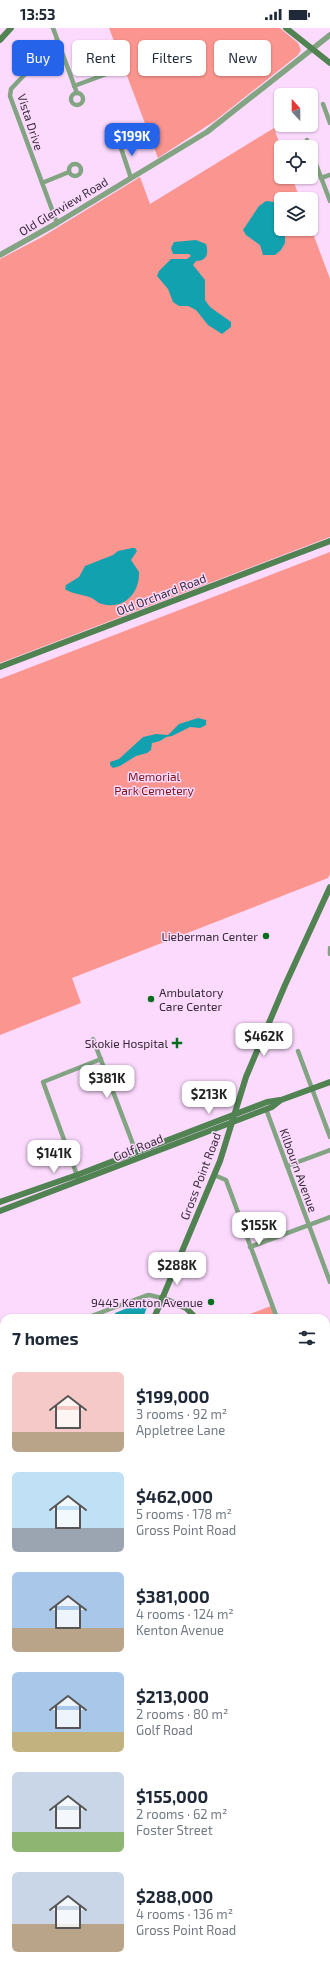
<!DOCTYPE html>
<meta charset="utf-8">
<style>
body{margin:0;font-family:"Exo 2",sans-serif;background:#f2f2f3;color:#1f2937;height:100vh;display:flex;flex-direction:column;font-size:15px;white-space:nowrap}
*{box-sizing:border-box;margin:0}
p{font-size:13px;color:#747a83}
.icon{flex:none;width:22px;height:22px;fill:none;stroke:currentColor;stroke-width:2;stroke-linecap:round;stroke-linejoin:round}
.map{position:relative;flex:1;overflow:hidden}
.drawer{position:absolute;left:0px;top:1286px;width:330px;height:656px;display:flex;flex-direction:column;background:#fff;border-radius:12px 12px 0 0;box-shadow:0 1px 3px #0004}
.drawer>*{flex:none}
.guide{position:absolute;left:12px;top:12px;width:306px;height:36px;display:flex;gap:8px}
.needle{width:26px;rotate:339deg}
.fabs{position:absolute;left:274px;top:60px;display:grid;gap:8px}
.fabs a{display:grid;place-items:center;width:44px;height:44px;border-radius:6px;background:#fff;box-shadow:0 1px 3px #0004;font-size:20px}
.price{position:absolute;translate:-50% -34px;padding:0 9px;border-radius:8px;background:#fff;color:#222;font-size:13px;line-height:26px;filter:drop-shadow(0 1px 2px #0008)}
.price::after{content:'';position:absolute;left:50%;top:24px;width:12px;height:9px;margin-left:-6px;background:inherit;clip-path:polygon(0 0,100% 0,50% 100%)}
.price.selected{background:#2563eb;color:#fff}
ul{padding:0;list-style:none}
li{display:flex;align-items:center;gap:12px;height:100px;padding:0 12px}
li span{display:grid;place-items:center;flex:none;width:112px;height:80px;border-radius:6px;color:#555}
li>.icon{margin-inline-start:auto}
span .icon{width:48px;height:48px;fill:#fffc;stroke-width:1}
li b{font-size:17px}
h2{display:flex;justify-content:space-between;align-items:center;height:48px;padding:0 12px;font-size:17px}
.pill{padding:0 14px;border-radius:6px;background:#fff;box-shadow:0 1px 3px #0004;font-size:14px;line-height:36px}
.pill.selected{background:#2563eb;color:#fff}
.status{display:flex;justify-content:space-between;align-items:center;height:28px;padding:0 20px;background:#fff;direction:ltr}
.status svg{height:11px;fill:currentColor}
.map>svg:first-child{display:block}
.green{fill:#fa968f}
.water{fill:#12a1ae}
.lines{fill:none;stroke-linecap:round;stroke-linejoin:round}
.minor{stroke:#82a482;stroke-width:4.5}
.tertiary{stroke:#82a482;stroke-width:5.5}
.secondary{stroke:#508252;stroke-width:6}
.primary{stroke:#286a2d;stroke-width:7}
.poi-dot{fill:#066d1c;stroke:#fcdafe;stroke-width:1.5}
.labels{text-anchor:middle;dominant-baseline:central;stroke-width:3;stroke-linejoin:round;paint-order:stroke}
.street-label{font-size:12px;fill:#372a37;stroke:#fcdafe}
.park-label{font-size:12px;fill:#78161a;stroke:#fcdafe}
.poi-label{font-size:12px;fill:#372a37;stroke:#fcdafe;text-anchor:end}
</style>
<div class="status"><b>13:53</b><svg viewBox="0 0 49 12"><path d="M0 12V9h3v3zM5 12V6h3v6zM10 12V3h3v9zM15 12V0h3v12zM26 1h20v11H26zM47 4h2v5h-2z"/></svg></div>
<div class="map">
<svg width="330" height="1942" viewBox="0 0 330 1942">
<rect width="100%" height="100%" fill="#fcdafe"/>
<g class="green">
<polygon points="109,0 280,0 298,15 301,22 298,27 216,92 158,130"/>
<polygon points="274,100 281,120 281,149 292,149 300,171 281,171 281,201 311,200 330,251 330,509 0,635 0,231 42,209 140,149 150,176"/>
<polygon points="330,524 330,846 328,850 72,950 81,975 0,1007 0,651"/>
<polygon points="271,1278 275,1290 239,1290"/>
</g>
<g class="water">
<polygon points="266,173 274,174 281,179 281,201 285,207 285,215 281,222 275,227 263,227 260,217 246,207 243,202 259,178"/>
<path d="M196,212L206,216C209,225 207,233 196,233L193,237L205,252V272L210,279L231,294V299L222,306L208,297L196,282L188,278H179L173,274L168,261L157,248L159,243L171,231H187L191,228L189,226H173L171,220L174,214Z"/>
<path d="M132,520H135L137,523L131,532L139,544C140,565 124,582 102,576C97,575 94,570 89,569C81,566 72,566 65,561L66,557L79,549L85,538L113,527L118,523Z"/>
<polygon points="198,690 206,692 206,697 200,700 190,699 172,708 166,709 160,713 152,715 151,722 147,725 136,728 120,738 113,740 110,737 110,734 119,731 143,709 156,706 168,707 179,696"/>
<polygon points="150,1271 143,1290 117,1290 115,1285"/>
</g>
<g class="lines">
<g class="minor">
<polyline points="53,0 77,65"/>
<polyline points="74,58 120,41"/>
<circle cx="77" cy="71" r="6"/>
<polyline points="323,76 330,95"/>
<circle cx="118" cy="105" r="6"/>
<polyline points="118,111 131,150"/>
<polyline points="307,112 309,119"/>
<polyline points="311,123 330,173"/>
<circle cx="75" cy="142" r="6"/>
<polyline points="321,150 330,147"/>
<polyline points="42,155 69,144"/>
<polyline points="57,195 10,68 11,61 57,12"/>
<polyline points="330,920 330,926"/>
<polyline points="93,1011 136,1124"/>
<polyline points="298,1023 330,1109"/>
<polyline points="266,1081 330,1254"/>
<polyline points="287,1138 330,1122"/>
<polyline points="214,1147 226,1152 277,1290"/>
<polyline points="78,1150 43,1054 101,1031"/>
<polyline points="250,1219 330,1189"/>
<polyline points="86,1290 145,1268 149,1267 162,1270"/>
<polyline points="0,1320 4,1318"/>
<polyline points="326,1326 330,1324"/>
<polyline points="326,1424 330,1435"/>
<polyline points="0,1447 4,1446"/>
<polyline points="326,1461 330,1460"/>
<polyline points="326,1643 330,1654"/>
<polyline points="326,1728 330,1727"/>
<polyline points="326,1735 330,1734"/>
<polyline points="326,1824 330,1835"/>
<polyline points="0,1839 4,1850"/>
<polyline points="0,1856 4,1855"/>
<polyline points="326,1867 330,1865"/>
<polyline points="36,1938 38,1942"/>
<polyline points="102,1938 104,1942"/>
<polyline points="300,1938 302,1942"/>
<polyline points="130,1942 141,1938"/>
</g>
<g class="tertiary">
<polyline points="0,227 57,195 207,104 330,7"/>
<polyline points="326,1596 330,1595"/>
<polyline points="0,1721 4,1719"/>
</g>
<g class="secondary">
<polyline points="286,0 330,35"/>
<polyline points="0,12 11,0"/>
<polyline points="0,639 330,513"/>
<polyline points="0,1174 77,1147 267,1074 280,1072"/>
<polyline points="0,1183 272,1079 281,1072 330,1054"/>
<polyline points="162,1270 186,1280 196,1290"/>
<polyline points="154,1290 220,1133 246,1049 285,957 330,859"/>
<polyline points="0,1670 4,1655"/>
<polyline points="229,1942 230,1938"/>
</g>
<g class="primary">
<polyline points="0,1469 4,1480"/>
<polyline points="0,1497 4,1508"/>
<polyline points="164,1938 165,1942"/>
<polyline points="169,1938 171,1942"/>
</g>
</g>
<g class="poi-dot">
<circle cx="266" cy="908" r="4"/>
<circle cx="151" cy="971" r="4"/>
<path d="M175 1009h4v4h4v4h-4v4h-4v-4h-4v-4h4z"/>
<circle cx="211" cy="1274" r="4"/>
</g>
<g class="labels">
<g class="street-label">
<text transform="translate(31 94) rotate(72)">Vista Drive</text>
<text transform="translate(63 178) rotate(-31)">Old Glenview Road</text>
<text transform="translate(161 566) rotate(-21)">Old Orchard Road</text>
<text transform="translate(138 1119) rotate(-22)">Golf Road</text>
<text transform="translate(299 1142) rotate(70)">Kilbourn Avenue</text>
<text transform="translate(200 1148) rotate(-69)">Gross Point Road</text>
</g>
<g class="park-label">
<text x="154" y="748">Memorial<tspan x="154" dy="14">Park Cemetery</tspan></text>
</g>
<g class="poi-label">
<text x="258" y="908">Lieberman Center</text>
<text x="159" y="964" text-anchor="start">Ambulatory<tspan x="159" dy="14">Care Center</tspan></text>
<text x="168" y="1015">Skokie Hospital</text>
<text x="203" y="1274">9445 Kenton Avenue</text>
</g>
</g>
</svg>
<div class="fabs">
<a><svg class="needle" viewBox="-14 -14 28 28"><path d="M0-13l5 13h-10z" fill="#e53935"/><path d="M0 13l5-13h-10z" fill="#747a83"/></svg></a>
<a><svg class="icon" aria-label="locate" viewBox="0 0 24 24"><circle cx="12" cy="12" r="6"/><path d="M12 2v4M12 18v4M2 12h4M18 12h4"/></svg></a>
<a><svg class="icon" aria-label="layers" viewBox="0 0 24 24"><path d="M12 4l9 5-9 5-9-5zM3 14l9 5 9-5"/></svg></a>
</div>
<b class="price selected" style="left:132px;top:129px">$199K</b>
<b class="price" style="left:264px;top:1029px">$462K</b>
<b class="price" style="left:107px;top:1071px">$381K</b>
<b class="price" style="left:209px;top:1087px">$213K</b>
<b class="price" style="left:54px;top:1146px">$141K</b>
<b class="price" style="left:259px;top:1218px">$155K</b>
<b class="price" style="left:177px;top:1258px">$288K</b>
<div class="guide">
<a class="pill selected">Buy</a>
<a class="pill">Rent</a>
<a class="pill">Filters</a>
<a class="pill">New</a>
</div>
<section class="drawer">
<h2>7 homes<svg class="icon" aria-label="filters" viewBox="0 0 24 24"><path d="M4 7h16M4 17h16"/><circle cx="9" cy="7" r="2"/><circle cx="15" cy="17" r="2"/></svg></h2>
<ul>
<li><span style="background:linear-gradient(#f6c9c9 75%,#b9a48a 0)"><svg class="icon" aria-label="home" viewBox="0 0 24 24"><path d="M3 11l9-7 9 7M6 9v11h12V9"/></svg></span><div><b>$199,000</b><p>3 rooms · 92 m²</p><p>Appletree Lane</p></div></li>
<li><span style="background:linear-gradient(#bfe0f5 70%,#9aa5b1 0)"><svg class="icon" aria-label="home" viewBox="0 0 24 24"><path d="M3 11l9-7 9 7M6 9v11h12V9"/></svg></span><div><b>$462,000</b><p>5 rooms · 178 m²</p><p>Gross Point Road</p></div></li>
<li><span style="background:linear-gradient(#a9c7e8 70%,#b9a48a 0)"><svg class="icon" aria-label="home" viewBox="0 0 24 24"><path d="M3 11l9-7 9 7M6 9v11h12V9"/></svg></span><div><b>$381,000</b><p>4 rooms · 124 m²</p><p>Kenton Avenue</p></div></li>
<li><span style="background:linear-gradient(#a9c7e8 75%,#c2b280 0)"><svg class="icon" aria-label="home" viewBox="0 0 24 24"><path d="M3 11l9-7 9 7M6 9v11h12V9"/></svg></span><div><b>$213,000</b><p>2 rooms · 80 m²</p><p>Golf Road</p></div></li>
<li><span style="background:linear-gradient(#c9d6e8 75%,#8fb573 0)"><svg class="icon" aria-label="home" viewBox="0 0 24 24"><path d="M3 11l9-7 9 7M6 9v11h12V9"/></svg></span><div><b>$155,000</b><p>2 rooms · 62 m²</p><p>Foster Street</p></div></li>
<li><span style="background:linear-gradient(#c9d6e8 65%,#b9a48a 0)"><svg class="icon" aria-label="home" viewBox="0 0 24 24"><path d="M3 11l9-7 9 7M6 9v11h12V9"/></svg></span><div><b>$288,000</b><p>4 rooms · 136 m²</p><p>Gross Point Road</p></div></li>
</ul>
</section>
</div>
